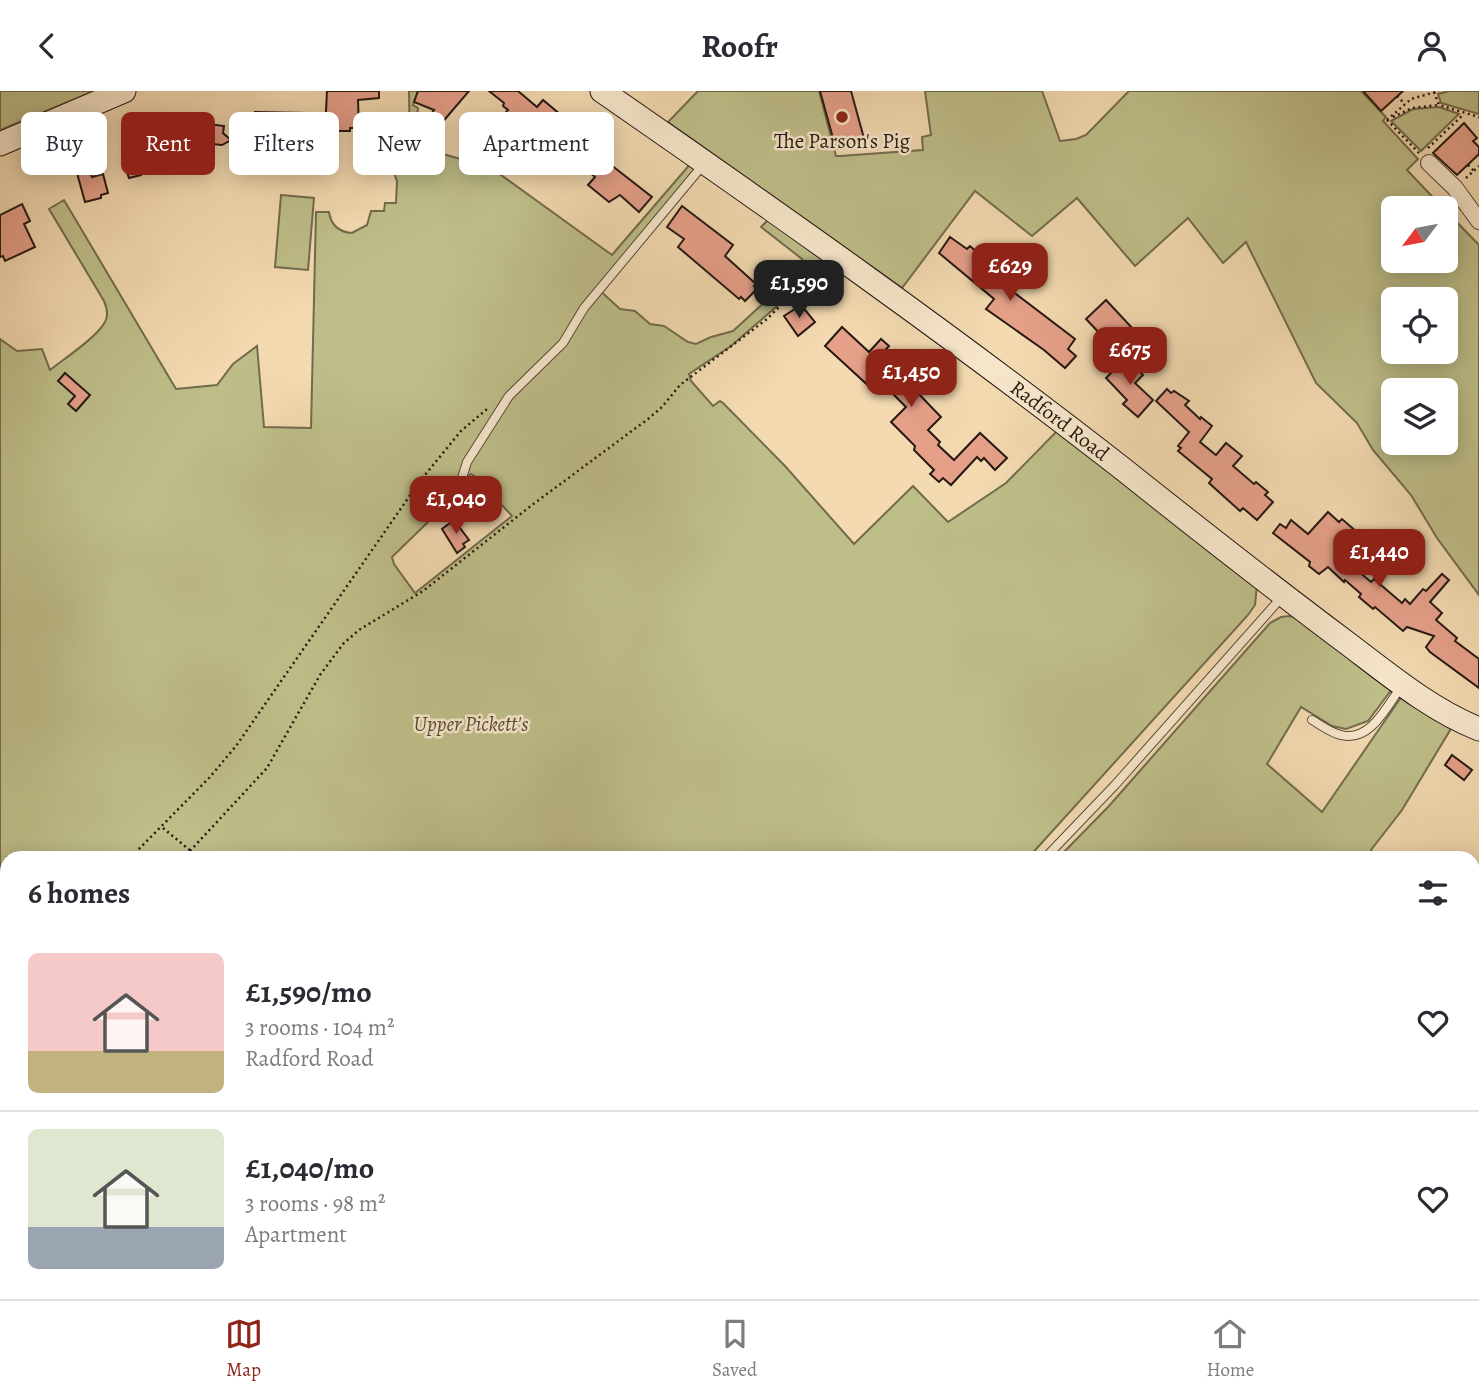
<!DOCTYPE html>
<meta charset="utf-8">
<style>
body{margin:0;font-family:Alegreya,serif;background:#f2f2f3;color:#2b2b33;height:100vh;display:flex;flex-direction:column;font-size:26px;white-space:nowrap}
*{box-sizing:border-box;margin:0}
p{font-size:23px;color:#7c7c81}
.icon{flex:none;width:38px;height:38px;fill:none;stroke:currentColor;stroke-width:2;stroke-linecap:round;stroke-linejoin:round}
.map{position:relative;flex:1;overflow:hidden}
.sheet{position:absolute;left:0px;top:760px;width:1480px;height:450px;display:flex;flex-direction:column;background:#fff;border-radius:21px 21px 0 0;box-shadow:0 4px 18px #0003}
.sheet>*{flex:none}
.top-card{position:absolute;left:21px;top:21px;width:700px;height:63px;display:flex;gap:14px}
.needle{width:46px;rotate:238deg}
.buttons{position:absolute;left:1381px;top:105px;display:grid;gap:14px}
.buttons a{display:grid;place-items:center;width:77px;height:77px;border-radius:10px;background:#fff;box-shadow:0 4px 18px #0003;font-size:35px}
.price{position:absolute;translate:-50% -60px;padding:0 16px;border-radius:14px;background:#8f2418;color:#fff;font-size:23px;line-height:46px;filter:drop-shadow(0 2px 4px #0008)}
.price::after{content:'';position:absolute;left:50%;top:42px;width:21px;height:16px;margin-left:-10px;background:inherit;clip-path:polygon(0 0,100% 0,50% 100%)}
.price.selected{background:#222;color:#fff}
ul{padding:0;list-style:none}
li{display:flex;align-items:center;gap:21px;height:175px;padding:0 28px}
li+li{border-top:2px solid #e1e1e2}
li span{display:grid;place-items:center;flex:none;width:196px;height:140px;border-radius:10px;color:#555}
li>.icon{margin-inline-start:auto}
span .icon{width:84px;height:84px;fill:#fffc;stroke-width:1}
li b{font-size:30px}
h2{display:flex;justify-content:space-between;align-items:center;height:84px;padding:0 28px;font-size:30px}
.chip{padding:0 24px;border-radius:10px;background:#fff;box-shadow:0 4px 18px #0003;font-size:24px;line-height:63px}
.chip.selected{background:#8f2418;color:#fff}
header{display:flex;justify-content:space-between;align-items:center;height:91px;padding:0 28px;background:#fff;font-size:32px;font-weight:600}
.dock{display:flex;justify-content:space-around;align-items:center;height:98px;border-top:2px solid #e1e1e2;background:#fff;font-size:19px;color:#7c7c81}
.dock a{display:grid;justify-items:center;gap:4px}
.dock .selected{color:#8f2418}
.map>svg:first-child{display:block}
.green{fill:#bebe89;stroke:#726b4d;stroke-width:2;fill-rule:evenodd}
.water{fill:#9cbab1;stroke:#6c7971;stroke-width:2}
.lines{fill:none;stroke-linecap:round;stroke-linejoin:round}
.stream{stroke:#6c7971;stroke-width:3.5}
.building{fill:#e6a08a;stroke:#251811;stroke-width:2}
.lane-casing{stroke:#584839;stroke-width:10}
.street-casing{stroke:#584839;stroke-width:18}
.secondary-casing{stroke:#251811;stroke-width:25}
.path{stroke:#251811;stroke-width:2.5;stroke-dasharray:2 3.5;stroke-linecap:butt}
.lane{stroke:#f7e7cc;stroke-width:8}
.street{stroke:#f7e7cc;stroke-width:16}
.secondary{stroke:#f7e7cc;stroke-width:23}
.poi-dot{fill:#8f2418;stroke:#f7e7cc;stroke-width:2.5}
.labels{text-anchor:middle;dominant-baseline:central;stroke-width:5;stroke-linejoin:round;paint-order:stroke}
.poi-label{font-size:21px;fill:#251811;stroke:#f7e7cc}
.street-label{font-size:21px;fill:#251811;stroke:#f7e7cc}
.park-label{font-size:21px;font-style:italic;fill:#534a35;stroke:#f7e7cc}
</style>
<header><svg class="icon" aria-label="back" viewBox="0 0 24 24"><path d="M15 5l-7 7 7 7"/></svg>Roofr<svg class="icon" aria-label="person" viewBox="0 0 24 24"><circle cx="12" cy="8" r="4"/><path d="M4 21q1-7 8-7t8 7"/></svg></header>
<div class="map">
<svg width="1479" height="1208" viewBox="0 0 1479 1208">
<rect width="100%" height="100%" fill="#f3dab1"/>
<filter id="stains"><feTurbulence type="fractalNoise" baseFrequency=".00286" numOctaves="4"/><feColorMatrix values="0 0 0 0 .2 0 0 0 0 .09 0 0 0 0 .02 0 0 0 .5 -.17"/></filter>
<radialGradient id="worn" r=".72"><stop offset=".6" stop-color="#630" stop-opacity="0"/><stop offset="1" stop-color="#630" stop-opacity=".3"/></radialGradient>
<g class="green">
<polygon points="0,0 94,0 0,39"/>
<path d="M409,0H418L413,14L418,17L413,55L490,76L612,164L692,71L698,76L597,197L620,218L635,220L650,233L664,235L688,251L696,253L711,246L733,240L804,175L802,168L761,136L770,127L830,169L731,255L689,283L691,290L713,315L720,310L723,312L785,375L854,453L913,395L948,431L1006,392L1059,338L1257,494L1255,514L1248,524L1029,766H7V1202H733L731,1208H0V248L17,260L42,258L50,279C65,267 96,247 105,231C109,224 107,217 104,210L49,118L64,109L176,298L217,294L233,273L257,255L264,336L311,337L316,121H329C331,135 339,141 352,142L367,134L371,120H384L385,112H396L397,90L392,77L399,73V71L410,68ZM471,383L477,387L512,425L415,502L394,473L392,466L428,431L457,396Z"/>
<path d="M698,0H819L836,65H840L923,59L922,46L931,44L925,0H1042L1060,50L1076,48L1086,44L1129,0H1361L1386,26L1383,30L1418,68L1407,79L1443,117H1393V170H1446V120L1479,154V504L1437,447L1411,404L1373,359L1357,332L1316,292L1246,151L1223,172L1188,127L1135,175L1077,107L1032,145L975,100L902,197L668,31ZM1393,208H1446V261H1393ZM1393,299H1446V352H1393Z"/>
<polygon points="1449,0 1479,0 1479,23 1441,12 1438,3"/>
<polygon points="1439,16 1459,23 1421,60 1391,30 1413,18"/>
<polygon points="281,104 314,107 308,179 275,176"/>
<polygon points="1290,525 1296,527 1392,598 1368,630 1346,638 1332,635 1301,616 1267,673 1322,721 1402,605 1452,636 1402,719 1371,759 1375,766 1059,766 1109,715 1270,532 1281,526"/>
<polygon points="1474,861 1479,867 1479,1208 845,1208 799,1205 797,1202 1474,1202"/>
</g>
<g class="water">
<polygon points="25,1202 226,1202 233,1208 26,1208"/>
<polygon points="536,1202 663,1202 662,1208 536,1208"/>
</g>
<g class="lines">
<g class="stream">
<polyline points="1474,936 1479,931"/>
<polyline points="1274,1202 1285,1208"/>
</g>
</g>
<g class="building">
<polygon points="327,0 379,0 379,7 358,9 359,37 350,37 350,40 325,40"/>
<polygon points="418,0 469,0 440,34 430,25 434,19 414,11"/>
<polygon points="489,0 518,0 537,16 543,9 567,29 561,36 579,50 581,47 588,53 591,50 601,59 597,63 652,106 639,121 620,104 609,111 588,94 595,86 566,61 561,62 521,28 514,36 502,26 508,19 503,15 504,12"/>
<polygon points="820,0 851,0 865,51 836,58"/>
<polygon points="1363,0 1403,0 1381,20"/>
<polygon points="255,21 306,22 305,46 289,45 289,38 268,37 268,41 254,40"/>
<polygon points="1464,32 1477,47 1473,50 1479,56 1479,63 1457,84 1433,62"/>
<polygon points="209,33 224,35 223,42 231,49 222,54 213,53 211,70 205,73 156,70 158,75 140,80 141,84 129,87 123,70 135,66 133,58 151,52 156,68 178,58 178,55 194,57 196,40 208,42"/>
<polygon points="389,54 397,73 378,81 370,63"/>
<polygon points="88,73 92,86 103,83 108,102 101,104 101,107 85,111 77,82 79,81 78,75"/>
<polygon points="22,113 30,130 24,133 35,156 5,170 3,165 0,166 0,124"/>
<polygon points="682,115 733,154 725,165 756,193 754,195 757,198 745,210 741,206 739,208 678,156 684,148 667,136"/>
<polygon points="950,146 967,158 970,155 978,162 981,159 988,164 988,170 1002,172 991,184 1075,248 1068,258 1076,265 1065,277 1044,259 986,218 994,208 939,162"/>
<polygon points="1106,209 1134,239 1131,242 1137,249 1121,265 1086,228"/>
<polygon points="801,214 815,231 798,245 784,225"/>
<polygon points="842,236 869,261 881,248 889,255 881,264 908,290 910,288 918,296 915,299 941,326 928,339 940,351 938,354 954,369 980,342 1007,367 995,379 984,367 981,370 977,366 951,394 943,387 939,391 930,383 934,379 914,359 915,355 891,331 906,316 880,290 872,298 825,255"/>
<polygon points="1126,267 1143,284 1135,292 1153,309 1138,326 1123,313 1127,309 1106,287"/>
<polygon points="65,282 90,304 76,320 68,313 75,305 58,290"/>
<polygon points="1167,298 1171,302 1174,300 1189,310 1185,314 1200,328 1201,326 1212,335 1200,351 1216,364 1226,352 1242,365 1233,375 1254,393 1256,391 1268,401 1265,404 1273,411 1257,429 1243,417 1240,420 1230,411 1209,392 1212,388 1178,360 1181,357 1178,355 1189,341 1156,310"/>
<polygon points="1328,421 1339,431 1342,428 1365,448 1345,469 1371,491 1374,488 1402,512 1405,508 1410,513 1423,498 1426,500 1442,483 1449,489 1430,511 1442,522 1436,529 1457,547 1455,550 1479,568 1479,597 1430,561 1426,556 1434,545 1407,536 1403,540 1375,516 1373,518 1359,506 1361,503 1345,489 1344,491 1328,476 1319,483 1309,475 1310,471 1273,442 1280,433 1286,437 1291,429 1308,443"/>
<polygon points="454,429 469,449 463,453 465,456 457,462 442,438"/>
<polygon points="1452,664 1472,679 1464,689 1445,674"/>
</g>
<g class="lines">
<defs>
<g id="lane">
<polyline points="461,403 462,387 467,371 509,305 563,252 584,217 703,74"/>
<path d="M1312,629C1321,634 1331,642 1341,644C1370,652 1387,615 1401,596"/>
<polyline points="1046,766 1115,694 1281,507"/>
<polyline points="775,1202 774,1207 780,1208"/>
</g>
<polyline id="street" points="1429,72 1455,97 1479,130"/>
<g id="secondary">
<path id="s1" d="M602,0C778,122 954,246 1123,378C1197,437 1271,495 1347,552C1388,583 1431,619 1479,638"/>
<polyline points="0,53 124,0"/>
</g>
</defs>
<use href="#lane" class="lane-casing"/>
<use href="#street" class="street-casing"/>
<use href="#secondary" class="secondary-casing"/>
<g class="path">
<polyline points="1434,1 1439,14 1479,26"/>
<polyline points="1397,5 1405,13"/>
<polyline points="1393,26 1412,17 1439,14"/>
<polyline points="1387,29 1411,8 1439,0"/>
<polyline points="1387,29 1419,62"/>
<polyline points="1428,57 1464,23"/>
<polyline points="1468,74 1474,80"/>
<polyline points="1466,87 1479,75"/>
<polyline points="163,737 198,766"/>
<polyline points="190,760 267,677 320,584 343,553 359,539 423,500 532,414 648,328 662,316 680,294 767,228 786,209 825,177"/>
<polyline points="131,766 210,686 236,655 420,390 461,340 487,318"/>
<polyline points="719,766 744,761 780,766"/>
<polyline points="0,899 7,892"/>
<polyline points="0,1028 7,1024"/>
<polyline points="0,1105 7,1102"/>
<polyline points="0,1142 7,1134"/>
<polyline points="284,1202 291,1208"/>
<polyline points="490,1202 493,1208"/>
<polyline points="509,1202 510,1208"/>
<polyline points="366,1208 369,1202"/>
<polyline points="697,1208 698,1202"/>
</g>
<use href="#lane" class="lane"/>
<use href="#street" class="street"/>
<use href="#secondary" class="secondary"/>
</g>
<circle class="poi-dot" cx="842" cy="26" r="7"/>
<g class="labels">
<g class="poi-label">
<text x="842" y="50">The Parson's Pig</text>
</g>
<g class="street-label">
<text stroke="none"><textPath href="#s1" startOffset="564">Radford Road</textPath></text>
</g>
<g class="park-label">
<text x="471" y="633">Upper Pickett's</text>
</g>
</g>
<rect width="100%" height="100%" filter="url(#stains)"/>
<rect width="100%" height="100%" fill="url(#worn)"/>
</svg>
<div class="buttons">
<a><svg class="needle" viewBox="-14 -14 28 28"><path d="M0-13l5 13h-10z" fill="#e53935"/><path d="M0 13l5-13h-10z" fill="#7c7c81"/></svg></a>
<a><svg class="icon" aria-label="locate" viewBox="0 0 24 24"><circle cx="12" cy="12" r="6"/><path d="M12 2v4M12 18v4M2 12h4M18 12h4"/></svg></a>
<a><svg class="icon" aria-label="layers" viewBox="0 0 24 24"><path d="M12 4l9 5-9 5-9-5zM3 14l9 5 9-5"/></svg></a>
</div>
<b class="price" style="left:1010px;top:212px">£629</b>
<b class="price selected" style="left:799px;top:229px">£1,590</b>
<b class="price" style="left:1130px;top:296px">£675</b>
<b class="price" style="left:911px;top:318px">£1,450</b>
<b class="price" style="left:456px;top:445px">£1,040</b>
<b class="price" style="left:1379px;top:498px">£1,440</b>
<div class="top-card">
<a class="chip">Buy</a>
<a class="chip selected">Rent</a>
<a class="chip">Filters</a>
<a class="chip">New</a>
<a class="chip">Apartment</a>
</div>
<section class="sheet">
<h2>6 homes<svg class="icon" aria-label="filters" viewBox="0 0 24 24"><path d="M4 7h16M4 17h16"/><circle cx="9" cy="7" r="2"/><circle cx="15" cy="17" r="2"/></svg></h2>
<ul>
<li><span style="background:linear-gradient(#f6c9c9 70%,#c2b280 0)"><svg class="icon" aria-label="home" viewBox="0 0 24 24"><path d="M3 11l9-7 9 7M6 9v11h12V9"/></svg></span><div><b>£1,590/mo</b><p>3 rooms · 104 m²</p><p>Radford Road</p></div><svg class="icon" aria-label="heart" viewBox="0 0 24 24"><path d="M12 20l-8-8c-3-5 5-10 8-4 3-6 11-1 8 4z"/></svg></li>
<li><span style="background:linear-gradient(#dfe7d0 70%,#9aa5b1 0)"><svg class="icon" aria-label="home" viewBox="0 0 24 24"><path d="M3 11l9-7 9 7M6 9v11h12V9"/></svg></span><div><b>£1,040/mo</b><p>3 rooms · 98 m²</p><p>Apartment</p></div><svg class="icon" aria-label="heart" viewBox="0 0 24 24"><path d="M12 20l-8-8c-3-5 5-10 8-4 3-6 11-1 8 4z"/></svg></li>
</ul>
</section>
</div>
<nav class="dock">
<a class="selected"><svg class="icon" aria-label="map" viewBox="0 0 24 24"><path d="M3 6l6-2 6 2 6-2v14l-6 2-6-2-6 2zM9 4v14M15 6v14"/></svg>Map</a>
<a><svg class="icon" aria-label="saved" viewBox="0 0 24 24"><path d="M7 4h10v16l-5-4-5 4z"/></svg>Saved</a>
<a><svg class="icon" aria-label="home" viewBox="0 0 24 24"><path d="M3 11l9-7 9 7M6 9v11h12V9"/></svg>Home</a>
</nav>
